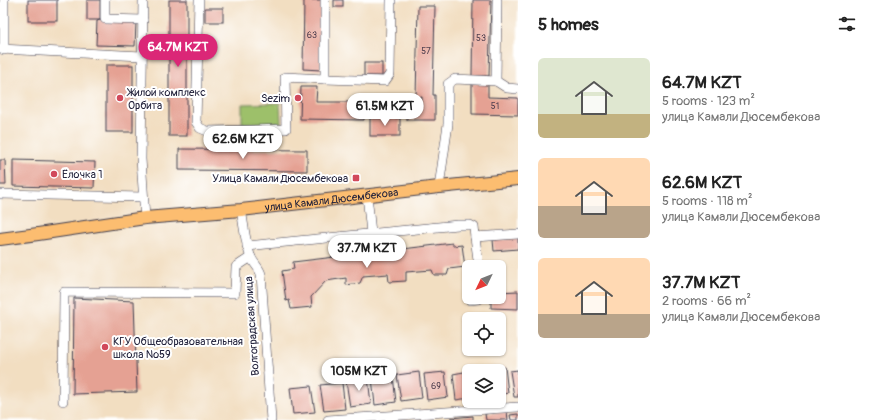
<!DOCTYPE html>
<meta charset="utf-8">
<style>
body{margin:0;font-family:Pangolin,sans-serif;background:#f2f2f2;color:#222;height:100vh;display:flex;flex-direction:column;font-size:15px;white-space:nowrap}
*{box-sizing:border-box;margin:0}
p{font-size:13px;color:#767676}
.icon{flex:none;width:22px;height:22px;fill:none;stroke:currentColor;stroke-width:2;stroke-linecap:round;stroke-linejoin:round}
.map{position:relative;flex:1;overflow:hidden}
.drawer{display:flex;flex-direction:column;background:#fff;width:360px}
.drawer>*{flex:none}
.needle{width:26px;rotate:227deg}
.fabs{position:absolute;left:462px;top:260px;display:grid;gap:8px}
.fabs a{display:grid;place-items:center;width:44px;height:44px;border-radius:6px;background:#fff;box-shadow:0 1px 3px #0004;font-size:20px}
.price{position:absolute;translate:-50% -34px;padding:0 9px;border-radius:14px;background:#fff;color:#222;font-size:13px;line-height:26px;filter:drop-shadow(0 1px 2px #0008)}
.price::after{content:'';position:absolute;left:50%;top:24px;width:12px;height:9px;margin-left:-6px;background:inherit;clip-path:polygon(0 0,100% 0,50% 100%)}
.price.selected{background:#db2777;color:#fff}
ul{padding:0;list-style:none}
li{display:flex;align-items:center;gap:12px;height:100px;padding:0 20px}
li span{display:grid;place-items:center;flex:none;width:112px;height:80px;border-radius:6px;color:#555}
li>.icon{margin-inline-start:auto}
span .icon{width:48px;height:48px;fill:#fffc;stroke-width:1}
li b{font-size:17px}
h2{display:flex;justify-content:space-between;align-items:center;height:48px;padding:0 20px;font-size:17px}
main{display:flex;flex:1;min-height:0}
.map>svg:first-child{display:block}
.green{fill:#9dc06a;stroke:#607152}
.building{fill:#e5a193}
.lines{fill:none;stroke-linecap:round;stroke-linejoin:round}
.minor-casing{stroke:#413e4f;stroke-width:10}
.major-casing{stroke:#413e4f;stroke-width:14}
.minor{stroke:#fff;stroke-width:9}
.major{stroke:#fcbd6f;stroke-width:12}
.poi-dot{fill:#d1495b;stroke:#fff;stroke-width:1.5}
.labels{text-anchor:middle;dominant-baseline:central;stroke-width:4;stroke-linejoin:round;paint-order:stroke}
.number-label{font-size:9px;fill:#534251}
.poi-label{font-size:11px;fill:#22223b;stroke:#fff;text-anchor:start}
.street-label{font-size:11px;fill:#22223b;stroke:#fff}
</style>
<main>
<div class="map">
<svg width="518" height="420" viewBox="0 0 518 420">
<rect width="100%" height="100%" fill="#fff"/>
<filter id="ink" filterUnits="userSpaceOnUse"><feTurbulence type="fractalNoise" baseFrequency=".025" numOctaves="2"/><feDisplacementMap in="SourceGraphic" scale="8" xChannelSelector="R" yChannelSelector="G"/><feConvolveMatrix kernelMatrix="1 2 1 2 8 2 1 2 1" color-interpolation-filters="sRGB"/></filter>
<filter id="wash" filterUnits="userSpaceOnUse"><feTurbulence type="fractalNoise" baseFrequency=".012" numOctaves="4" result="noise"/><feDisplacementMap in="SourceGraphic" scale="16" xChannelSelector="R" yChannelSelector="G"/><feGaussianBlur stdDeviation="0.9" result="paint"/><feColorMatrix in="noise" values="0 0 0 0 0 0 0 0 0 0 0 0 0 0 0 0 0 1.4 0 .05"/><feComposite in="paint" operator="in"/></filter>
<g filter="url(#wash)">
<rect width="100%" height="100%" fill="#f2dec1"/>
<polygon class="green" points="280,103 281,123 242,124 242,104"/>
<g id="blocks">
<g class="building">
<rect x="28" y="0" width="29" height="21"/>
<rect x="87" y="0" width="13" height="20"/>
<rect x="169" y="0" width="18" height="136"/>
<polygon points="304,0 322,0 321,70 303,69"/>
<rect x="334" y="0" width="9" height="7"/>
<polygon points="473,0 491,0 489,76 472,76"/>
<polygon points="418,6 435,6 433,95 435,95 435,120 407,120 407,105 422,105 422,97 416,97"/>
<rect x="205" y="8" width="18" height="14"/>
<polygon points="100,20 136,22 135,46 96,45 97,21"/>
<rect x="364" y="63" width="18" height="13"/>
<rect x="106" y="65" width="27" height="67"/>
<polygon points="472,83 488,83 488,97 518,98 518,115 472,114"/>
<polygon points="301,87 317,87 316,102 364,102 364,120 300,119"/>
<rect x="370" y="118" width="30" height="18"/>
<polygon points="179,149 307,150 307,171 179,170"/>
<polygon points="0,160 5,160 6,185 0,185"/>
<polygon points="13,160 95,162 94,188 13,186"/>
<polygon points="518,238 518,249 494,251 493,240"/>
<polygon points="453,243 453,246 462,245 465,267 449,269 447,275 434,275 432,270 406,272 406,281 389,282 388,274 363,276 360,283 346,285 346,278 326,281 311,297 312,307 291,309 289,300 286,301 282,271 294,269 293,262"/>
<polygon points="518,291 518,309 491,308 491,297 499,297 499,292"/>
<polygon points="74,298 134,301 137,392 73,394"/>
<polygon points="505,367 508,393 499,395 499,371 485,370"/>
<polygon points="518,370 518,397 514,397 510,371"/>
<polygon points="469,371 469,398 456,400 453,374"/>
<polygon points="419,372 422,398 401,401 397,375"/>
<polygon points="445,372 448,397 427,400 424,374"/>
<polygon points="393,376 396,402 375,405 372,378"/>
<polygon points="368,378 371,404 350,407 346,381"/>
<polygon points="342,383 345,409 324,411 320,385"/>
<polygon points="311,386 315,412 293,414 290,388"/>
<polygon points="507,411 508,420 486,420 485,414"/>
<polygon points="518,414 518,420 511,420 510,415"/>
<polygon points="473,416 473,420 452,420 451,418"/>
</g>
</g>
</g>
<g filter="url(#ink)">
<use href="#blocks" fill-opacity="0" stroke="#413e4f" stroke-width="1"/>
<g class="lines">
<defs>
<g id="minor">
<polyline points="105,0 105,19 143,20"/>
<polyline points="143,0 141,159 145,218"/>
<polyline points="199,0 196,122 200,128 207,131 286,129 285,77 325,79"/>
<polyline points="325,0 325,79 385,81 390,74 391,0"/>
<polyline points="497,0 496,81 507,88 518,89"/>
<polyline points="0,49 142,56"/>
<polyline points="4,50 4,0"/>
<polyline points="439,187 448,124 448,84 455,79 496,81"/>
<polyline points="0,194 143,197"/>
<polyline points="367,195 371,233"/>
<path d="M241,210C244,225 245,241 250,255C252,262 259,267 261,274L271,420"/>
<polyline points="475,237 479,267"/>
<polyline points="247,246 458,225 470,225 474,227 475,237 518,234"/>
<polyline points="470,300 479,299 480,297"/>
<polyline points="63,401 64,292 235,293 236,267 251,257"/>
<polyline points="328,420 518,407"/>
</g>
<g id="major">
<path id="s1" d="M0,239L38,234L145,218L241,210L439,187L518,179"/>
</g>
</defs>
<use href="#minor" class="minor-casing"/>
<use href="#major" class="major-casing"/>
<use href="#minor" class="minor"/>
<use href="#major" class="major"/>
</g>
</g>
<g class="poi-dot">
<circle cx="120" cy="98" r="4"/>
<circle cx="298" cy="98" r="4"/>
<circle cx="54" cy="174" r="4"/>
<rect x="352" y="174" width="8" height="8" rx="2"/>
<circle cx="105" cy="347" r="4"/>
</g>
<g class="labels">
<g class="number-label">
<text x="312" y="35">63</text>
<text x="481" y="38">53</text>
<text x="426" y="51">57</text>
<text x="495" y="106">51</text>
<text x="436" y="386">69</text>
</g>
<g class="poi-label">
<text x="128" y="92">Жилой комплекс<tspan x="128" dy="13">Орбита</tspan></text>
<text x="290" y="98" text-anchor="end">Sezim</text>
<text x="62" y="174">Ёлочка 1</text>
<text x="348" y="178" text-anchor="end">Улица Камали Дюсембекова</text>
<text x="113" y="341">КГУ Общеобразовательная<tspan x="113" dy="13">школа №59</tspan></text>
</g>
<g class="street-label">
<text stroke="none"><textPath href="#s1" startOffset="334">улица Камали Дюсембекова</textPath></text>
<text transform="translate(252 326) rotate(-94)">Волгоградская улица</text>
</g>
</g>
</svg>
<div class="fabs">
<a><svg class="needle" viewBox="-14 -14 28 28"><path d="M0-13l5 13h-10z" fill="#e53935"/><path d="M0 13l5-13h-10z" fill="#767676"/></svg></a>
<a><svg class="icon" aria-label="locate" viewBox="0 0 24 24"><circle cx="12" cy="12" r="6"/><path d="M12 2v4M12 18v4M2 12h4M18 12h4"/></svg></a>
<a><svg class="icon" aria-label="layers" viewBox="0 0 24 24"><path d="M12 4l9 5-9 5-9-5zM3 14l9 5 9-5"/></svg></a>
</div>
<b class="price selected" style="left:178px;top:68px">64.7M KZT</b>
<b class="price" style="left:385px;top:127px">61.5M KZT</b>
<b class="price" style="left:243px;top:160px">62.6M KZT</b>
<b class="price" style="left:367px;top:269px">37.7M KZT</b>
<b class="price" style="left:359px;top:392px">105M KZT</b>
</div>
<section class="drawer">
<h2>5 homes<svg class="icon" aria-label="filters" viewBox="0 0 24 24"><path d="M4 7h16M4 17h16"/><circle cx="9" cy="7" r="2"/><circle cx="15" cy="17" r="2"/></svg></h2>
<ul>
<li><span style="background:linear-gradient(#dfe7d0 70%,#c2b280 0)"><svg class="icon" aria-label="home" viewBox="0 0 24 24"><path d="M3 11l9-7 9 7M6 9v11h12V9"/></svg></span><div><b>64.7M KZT</b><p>5 rooms · 123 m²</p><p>улица Камали Дюсембекова</p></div></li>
<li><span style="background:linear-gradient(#ffd9b3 60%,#b9a48a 0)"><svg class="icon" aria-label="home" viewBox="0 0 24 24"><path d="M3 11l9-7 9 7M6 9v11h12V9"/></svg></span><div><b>62.6M KZT</b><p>5 rooms · 118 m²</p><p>улица Камали Дюсембекова</p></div></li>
<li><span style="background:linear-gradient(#ffd9b3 70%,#b9a48a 0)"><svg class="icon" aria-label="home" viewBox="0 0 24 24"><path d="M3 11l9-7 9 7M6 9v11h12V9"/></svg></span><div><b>37.7M KZT</b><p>2 rooms · 66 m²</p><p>улица Камали Дюсембекова</p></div></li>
</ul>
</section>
</main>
